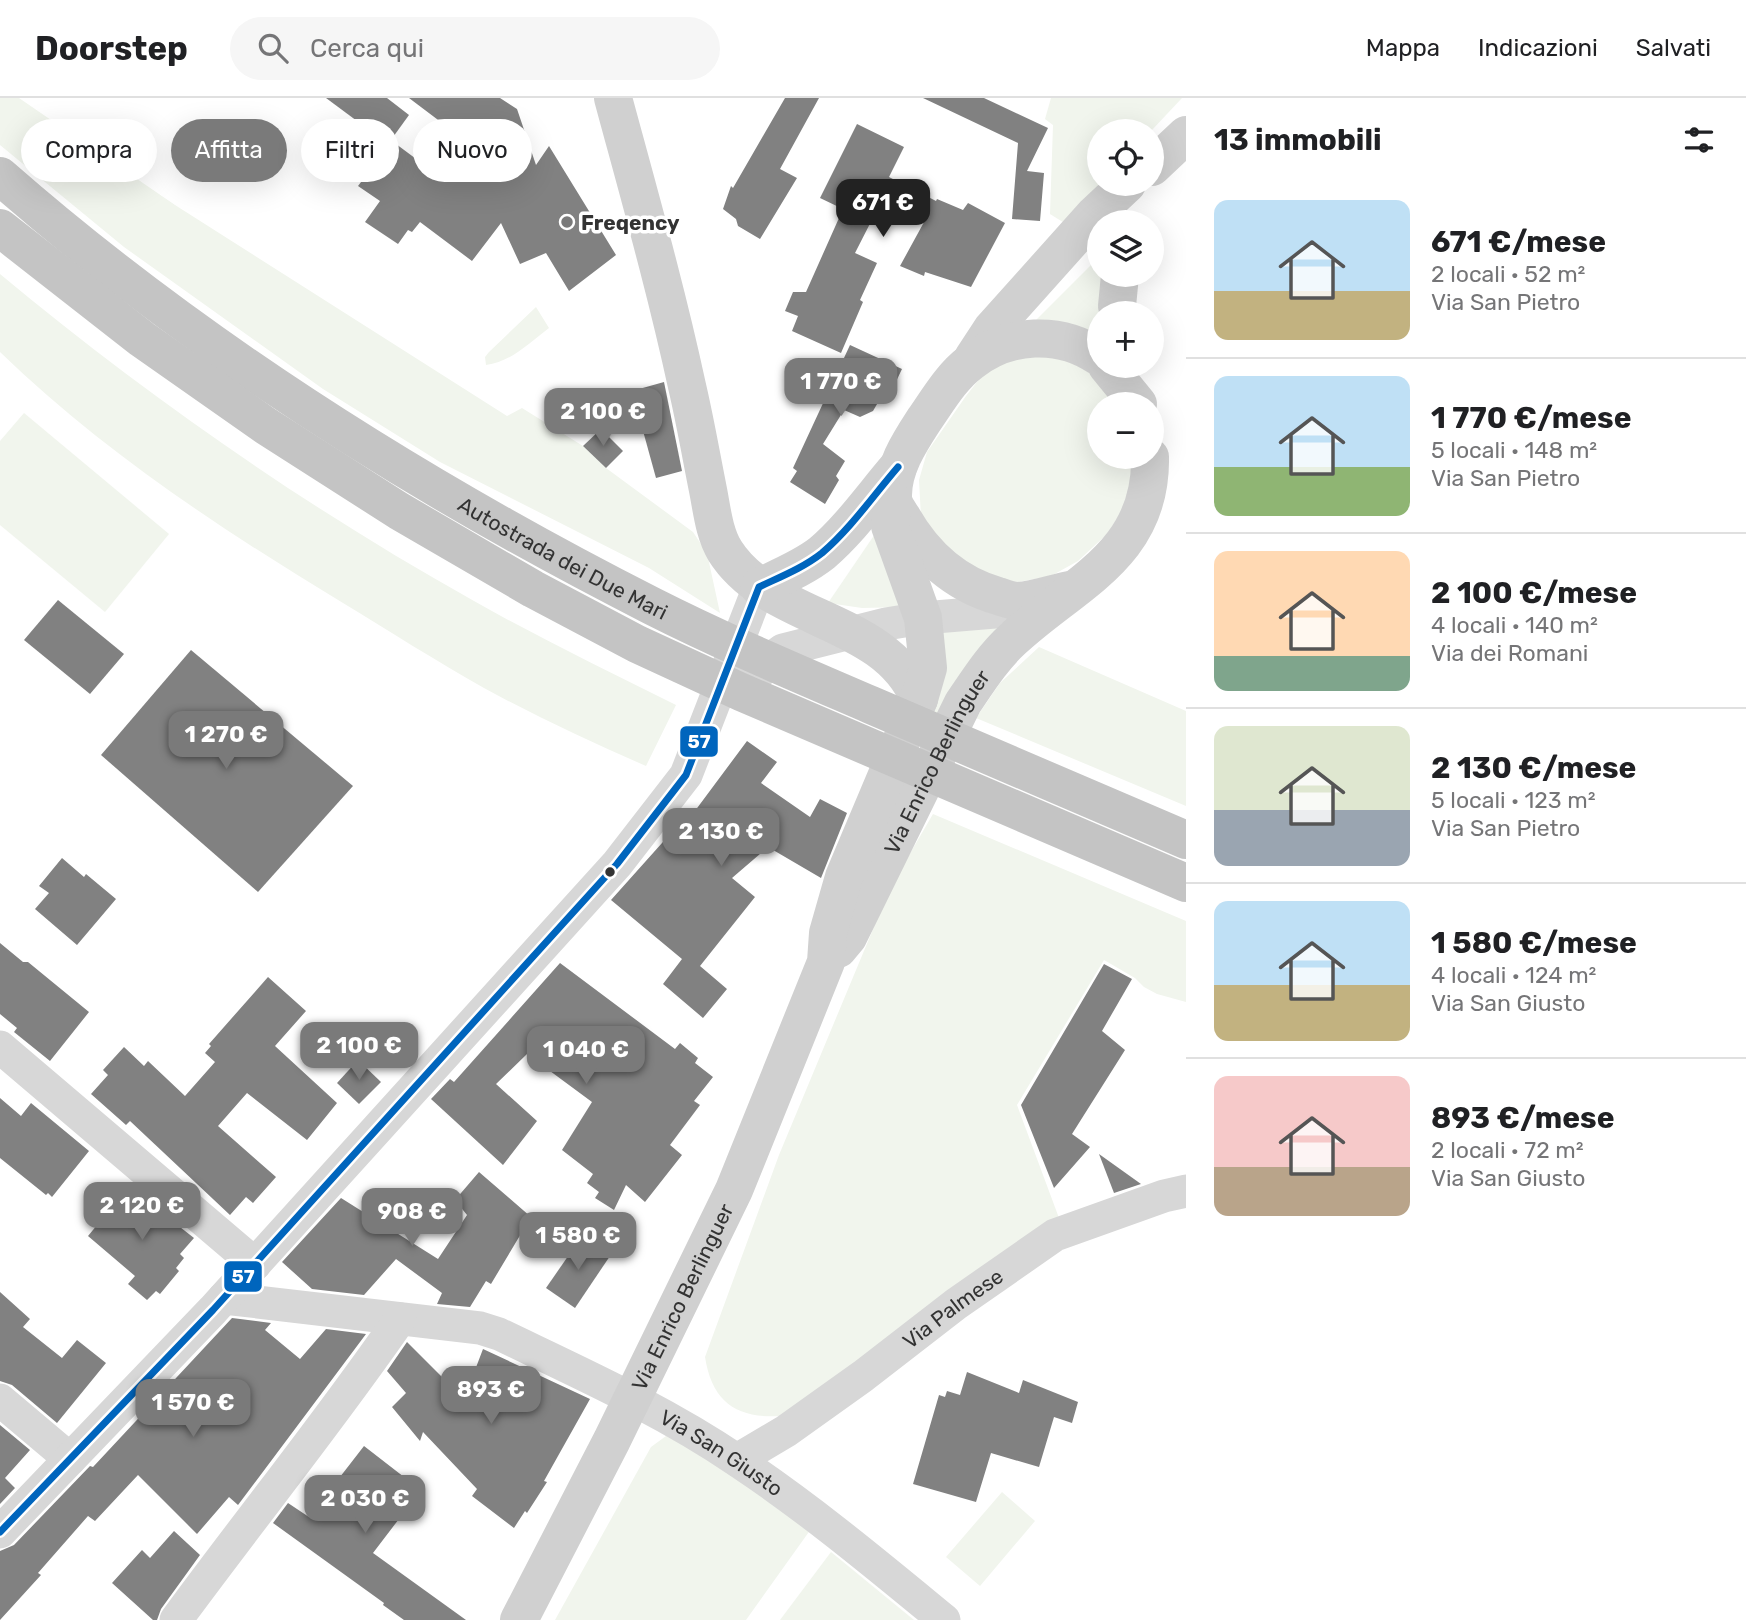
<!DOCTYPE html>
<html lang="it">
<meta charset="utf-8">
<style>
body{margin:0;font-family:Rubik,sans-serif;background:#f6f6f6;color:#202124;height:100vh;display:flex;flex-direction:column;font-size:26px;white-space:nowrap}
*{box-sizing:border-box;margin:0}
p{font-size:23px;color:#757577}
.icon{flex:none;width:38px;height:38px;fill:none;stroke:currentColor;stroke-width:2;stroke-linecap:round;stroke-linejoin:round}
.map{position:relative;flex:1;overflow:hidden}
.panel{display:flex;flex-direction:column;background:#fff;width:560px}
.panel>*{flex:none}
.top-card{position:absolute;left:21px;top:21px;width:665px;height:63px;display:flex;gap:14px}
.tools{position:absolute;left:1087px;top:21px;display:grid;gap:14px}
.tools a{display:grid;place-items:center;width:77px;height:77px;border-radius:50%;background:#fff;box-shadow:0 7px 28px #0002;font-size:35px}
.price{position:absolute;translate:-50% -60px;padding:0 16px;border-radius:14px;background:#7a7a7a;color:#fff;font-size:23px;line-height:46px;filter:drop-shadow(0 2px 4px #0008)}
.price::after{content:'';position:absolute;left:50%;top:42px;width:21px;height:16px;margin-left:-10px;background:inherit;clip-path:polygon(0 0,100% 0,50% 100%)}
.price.current{background:#222;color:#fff}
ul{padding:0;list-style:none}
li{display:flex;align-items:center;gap:21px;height:175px;padding:0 28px}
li+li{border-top:2px solid #e0e0e0}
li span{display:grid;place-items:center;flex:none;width:196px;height:140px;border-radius:14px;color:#555}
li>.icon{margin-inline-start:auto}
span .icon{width:84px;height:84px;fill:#fffc;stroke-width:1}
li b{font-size:30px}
h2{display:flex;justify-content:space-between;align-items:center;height:84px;padding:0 28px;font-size:30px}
.chip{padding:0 24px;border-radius:32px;background:#fff;box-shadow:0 7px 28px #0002;font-size:24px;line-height:63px}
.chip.current{background:#7a7a7a;color:#fff}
header{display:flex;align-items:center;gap:42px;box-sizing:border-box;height:98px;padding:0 35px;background:#fff;border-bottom:2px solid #e0e0e0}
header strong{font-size:33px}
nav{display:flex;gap:38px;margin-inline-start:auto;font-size:24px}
.search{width:490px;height:63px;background:#f6f6f6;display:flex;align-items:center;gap:18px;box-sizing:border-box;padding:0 24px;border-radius:38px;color:#757577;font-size:26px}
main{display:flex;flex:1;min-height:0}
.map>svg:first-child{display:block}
.green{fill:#f1f5ed}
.building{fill:#818181}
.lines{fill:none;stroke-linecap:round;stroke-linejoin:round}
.street{stroke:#d7d7d7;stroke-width:33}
.secondary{stroke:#d0d0d0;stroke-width:38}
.highway{stroke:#c4c4c4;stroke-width:38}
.bus-1-casing{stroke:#fff;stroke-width:12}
.bus-1{stroke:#0065bd;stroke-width:7}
.poi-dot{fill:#7a7a7a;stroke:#fff;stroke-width:2.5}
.bus-dot{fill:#333;stroke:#fff;stroke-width:2.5}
.labels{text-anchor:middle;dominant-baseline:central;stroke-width:7;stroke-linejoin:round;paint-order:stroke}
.poi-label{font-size:21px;font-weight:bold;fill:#333;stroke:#fff;text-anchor:start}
.street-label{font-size:21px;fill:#333;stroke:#fff}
.line-badge{stroke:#fff;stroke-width:2.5}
.badge-label{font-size:19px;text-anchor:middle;font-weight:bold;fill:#fff}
</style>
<header>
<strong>Doorstep</strong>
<div class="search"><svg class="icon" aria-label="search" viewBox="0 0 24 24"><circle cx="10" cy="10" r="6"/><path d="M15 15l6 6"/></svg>Cerca qui</div>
<nav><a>Mappa</a><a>Indicazioni</a><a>Salvati</a></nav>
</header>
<main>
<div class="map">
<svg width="1186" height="1522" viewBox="0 0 1186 1522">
<rect width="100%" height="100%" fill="#fff"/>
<g class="green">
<polygon points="0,0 19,0 175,107 507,318 522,310 583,348 606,370 693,434 707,455 720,515 649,470 440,364 323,291 124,149 0,47"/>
<polygon points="1051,0 1182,0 1151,33 1099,33 1099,86 1103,86 1066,126 1050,116 1053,27 1045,21"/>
<polygon points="1099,159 1099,177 1109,177 1109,215 1099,215 1099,250 1023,235"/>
<path d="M0,176C148,299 306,409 474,503C539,540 608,573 676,607L646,668C591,644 537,619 484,590C436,563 389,533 343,505C221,431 102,353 0,254Z"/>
<path d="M536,209L549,230C529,245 511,264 486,267L485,259L489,254Z"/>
<polygon points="1068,252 1127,306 1099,306 1099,359 1135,359 1127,405 1107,436 1078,463 1051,478 1018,484 988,481 963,471 921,419 919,382 927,354 966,298 988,270 1019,254"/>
<polygon points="24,315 169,436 105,514 0,427 0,343"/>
<polygon points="877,433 907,509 862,510 828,505"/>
<polygon points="1013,525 937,623 928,620 935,531"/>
<polygon points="1039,549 1186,613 1186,708 976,620 1000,585"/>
<path d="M933,716L1186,823V904L1157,896L1144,889L1135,880L1104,862L1017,1007L1059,1120L781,1318C737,1321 712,1304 705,1259L779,1057L891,788Z"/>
<polygon points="666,1338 743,1376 811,1431 746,1522 555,1522 651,1349"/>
<polygon points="1002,1394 1035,1423 980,1488 946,1459"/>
<polygon points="831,1454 914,1522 780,1522"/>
</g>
<g class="building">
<polygon points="326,0 387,0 409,17 388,46"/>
<polygon points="409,0 500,0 517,11 536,67 549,48 616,157 569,193 546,155 520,166 501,125 472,163 420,124 412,134 408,132 398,146 365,124 380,103 358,88 392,43 435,75 462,40"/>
<polygon points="785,0 819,0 780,71 797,80 760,141 738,128 736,121 723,111 731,88 733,90"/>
<polygon points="923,0 984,0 1048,30 1027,73 1044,75 1040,123 1012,121 1018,45"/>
<polygon points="857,26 904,49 889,79 936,103 937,101 963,112 968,105 1005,125 971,189 925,174 924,178 900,168 929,115 880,106 855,155 877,165 860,202 863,204 841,255 792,233 798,218 785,213 793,194 806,194 843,111 820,100"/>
<polygon points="850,247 902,271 890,296 884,294 873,313 860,319 844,312 823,346 845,363 836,378 839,382 825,406 790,384 797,373 793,370"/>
<polygon points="664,284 682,373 656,380 632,293"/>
<polygon points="601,331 623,353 606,370 583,348"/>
<polygon points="58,502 124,556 90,596 24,542"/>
<polygon points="191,552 353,688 258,794 101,657"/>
<polygon points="747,643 777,664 761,685 810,719 820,701 847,715 821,780 768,749 732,780 755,799 700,868 727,891 703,920 663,886 682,861 611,802 679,726 683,729"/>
<polygon points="62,760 84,779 86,776 116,801 77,847 35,811 49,795 39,788"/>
<polygon points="0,845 23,864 28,864 89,914 50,963 14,934 17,930 0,916"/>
<polygon points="560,865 675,951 680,945 698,960 695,965 713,979 694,1003 700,1007 670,1047 682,1057 645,1104 626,1087 614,1112 595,1100 599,1094 587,1085 593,1076 562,1052 592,1004 527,956 496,986 537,1023 503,1067 431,1001 450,981 454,984"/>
<polygon points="1104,866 1132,881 1102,933 1125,952 1072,1036 1090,1049 1054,1090 1021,1007"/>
<polygon points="268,879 306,913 275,948 337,1005 307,1042 247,995 218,1028 276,1079 253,1105 246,1099 230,1117 130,1023 126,1027 91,996 108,977 103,972 124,949 144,968 148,963 185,998 215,964 205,955 211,948 209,946"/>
<polygon points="358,962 381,984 359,1006 337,985"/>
<polygon points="0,1000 21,1018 31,1005 89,1053 52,1099 48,1095 46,1097 0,1060"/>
<polygon points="1099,1056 1141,1086 1114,1095"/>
<polygon points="479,1074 531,1119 491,1186 486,1183 470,1209 437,1206 442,1195 396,1161 364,1197 312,1191 282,1164 341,1100 438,1161 467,1117 455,1102"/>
<polygon points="131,1086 150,1102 148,1104 194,1140 180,1156 184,1160 176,1170 179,1173 160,1196 156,1193 147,1202 128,1186 135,1178 88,1138"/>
<polygon points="582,1138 610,1158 575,1210 546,1190"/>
<polygon points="0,1194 30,1221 23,1229 62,1260 77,1242 106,1265 57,1325 12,1287 0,1283"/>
<polygon points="232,1220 271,1225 265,1232 300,1261 326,1231 366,1236 238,1407 229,1399 197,1436 138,1377 95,1423 88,1418 38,1475 41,1477 0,1522 0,1453 14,1447 90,1368 93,1369"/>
<polygon points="407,1244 464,1301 483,1251 590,1301 558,1358 544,1383 547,1384 527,1415 525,1413 514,1430 472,1398 477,1391 423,1334 420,1343 392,1309 406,1295 387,1273"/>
<polygon points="967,1274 1019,1295 1023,1282 1078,1304 1072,1325 1054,1319 1039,1369 991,1355 976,1404 913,1386 939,1297 945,1299 947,1293 960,1297"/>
<polygon points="0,1327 30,1352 5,1380 15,1390 0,1406"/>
<polygon points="364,1348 404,1379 402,1383 418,1396 373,1455 466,1522 404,1522 383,1507 384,1505 273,1425 288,1405 309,1419"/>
<polygon points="174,1433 200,1457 161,1511 157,1522 153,1522 112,1485 142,1452 150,1460"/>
</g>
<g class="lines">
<g class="street">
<polyline points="756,579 765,565 783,552 886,526 923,520 995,514 1016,503"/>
<polyline points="0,949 255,1166"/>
<path id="s1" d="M224,1200L480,1230L499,1236C580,1275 663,1312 738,1363C810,1411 877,1467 944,1522"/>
<polyline points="0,1302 70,1361"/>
<path id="s2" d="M737,1362L786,1333L863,1278L956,1206L1055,1137L1164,1098L1186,1093"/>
<polyline points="0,1434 213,1212 617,766 686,677 759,489"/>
<path d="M176,1522C250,1421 329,1324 400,1221"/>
</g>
<g class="secondary">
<path d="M613,0C639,96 666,191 687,288C695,322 701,357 708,392C712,412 714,435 725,453C770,524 886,519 919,601"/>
<polyline points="1152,69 1186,37"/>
<polyline points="1119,215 1117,208 1120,177"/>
<polyline points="973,260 992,231 1095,116 1127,86"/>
<polyline points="1107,268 1138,306"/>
<path d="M759,489C780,479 803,470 822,455C851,430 873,398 898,369"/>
<path d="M1070,492C1054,495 1035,502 1018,503C1012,503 1004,500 998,498C955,486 923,456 902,419C898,413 893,406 893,400C892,371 909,345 924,322C938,302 951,279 971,264C1008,235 1060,232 1099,259"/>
<path id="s3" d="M838,851L848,839L963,605C978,583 993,559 1013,541C1073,485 1152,457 1150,359"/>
<path id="s4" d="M519,1522L612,1342L734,1092L826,864L828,835L844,779L919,601L928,570L923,520L890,428L893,403"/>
</g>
<g class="highway">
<path id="s5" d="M0,78C195,249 420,390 652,508C723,544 797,575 871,607C976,652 1081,697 1186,742"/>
<polyline points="0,130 142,241 266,328 399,413 533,491 637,546 741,594 1186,785"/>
</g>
<defs>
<path id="bus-1" d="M0,1434L213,1212L617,766L686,677L759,489C780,479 803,470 822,455C851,430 873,398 898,369"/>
</defs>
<use href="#bus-1" class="bus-1-casing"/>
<use href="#bus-1" class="bus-1"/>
</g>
<circle class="poi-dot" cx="567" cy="124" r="7"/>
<circle class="bus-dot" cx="610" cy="774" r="6"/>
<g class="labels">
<g class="poi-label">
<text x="581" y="124">Freqency</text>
</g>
<g class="street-label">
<text stroke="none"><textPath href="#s5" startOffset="682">Autostrada dei Due Mari</textPath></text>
<text stroke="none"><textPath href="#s3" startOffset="212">Via Enrico Berlinguer</textPath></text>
<text stroke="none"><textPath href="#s4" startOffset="362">Via Enrico Berlinguer</textPath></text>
<text stroke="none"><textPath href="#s2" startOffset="264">Via Palmese</textPath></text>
<text stroke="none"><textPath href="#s1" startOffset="530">Via San Giusto</textPath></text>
</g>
</g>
<g class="line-badge">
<rect x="679" y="627" width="40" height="33" rx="7" fill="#0065bd"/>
<rect x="223" y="1162" width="40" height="33" rx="7" fill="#0065bd"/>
</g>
<g class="badge-label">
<text x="699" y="650">57</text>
<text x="243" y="1185">57</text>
</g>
</svg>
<div class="tools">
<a><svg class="icon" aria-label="locate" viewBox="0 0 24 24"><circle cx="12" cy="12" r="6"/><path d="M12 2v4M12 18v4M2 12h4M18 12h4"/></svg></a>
<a><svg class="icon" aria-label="layers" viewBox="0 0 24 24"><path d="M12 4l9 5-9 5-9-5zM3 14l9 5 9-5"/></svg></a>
<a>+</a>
<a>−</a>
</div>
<b class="price current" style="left:883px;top:141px">671 €</b>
<b class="price" style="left:841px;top:320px">1 770 €</b>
<b class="price" style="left:603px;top:350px">2 100 €</b>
<b class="price" style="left:226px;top:673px">1 270 €</b>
<b class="price" style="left:721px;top:770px">2 130 €</b>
<b class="price" style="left:359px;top:984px">2 100 €</b>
<b class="price" style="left:586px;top:988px">1 040 €</b>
<b class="price" style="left:142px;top:1144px">2 120 €</b>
<b class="price" style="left:412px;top:1150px">908 €</b>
<b class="price" style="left:578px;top:1174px">1 580 €</b>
<b class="price" style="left:491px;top:1328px">893 €</b>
<b class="price" style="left:193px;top:1341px">1 570 €</b>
<b class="price" style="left:365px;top:1437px">2 030 €</b>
<div class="top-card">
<a class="chip">Compra</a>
<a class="chip current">Affitta</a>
<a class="chip">Filtri</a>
<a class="chip">Nuovo</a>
</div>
</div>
<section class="panel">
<h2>13 immobili<svg class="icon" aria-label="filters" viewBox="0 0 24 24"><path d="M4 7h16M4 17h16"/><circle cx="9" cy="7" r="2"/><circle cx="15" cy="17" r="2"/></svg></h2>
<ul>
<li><span style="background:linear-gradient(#bfe0f5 65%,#c2b280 0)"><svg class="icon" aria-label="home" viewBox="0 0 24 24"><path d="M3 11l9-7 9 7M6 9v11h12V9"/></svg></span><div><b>671 €/mese</b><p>2 locali · 52 m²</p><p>Via San Pietro</p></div></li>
<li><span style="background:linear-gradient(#bfe0f5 65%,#8fb573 0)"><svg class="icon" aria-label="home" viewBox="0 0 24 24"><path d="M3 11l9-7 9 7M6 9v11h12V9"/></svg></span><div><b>1 770 €/mese</b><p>5 locali · 148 m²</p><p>Via San Pietro</p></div></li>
<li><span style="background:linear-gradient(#ffd9b3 75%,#7fa58c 0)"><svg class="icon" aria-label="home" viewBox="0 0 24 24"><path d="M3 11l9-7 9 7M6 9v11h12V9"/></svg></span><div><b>2 100 €/mese</b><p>4 locali · 140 m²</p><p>Via dei Romani</p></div></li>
<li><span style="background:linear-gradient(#dfe7d0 60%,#9aa5b1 0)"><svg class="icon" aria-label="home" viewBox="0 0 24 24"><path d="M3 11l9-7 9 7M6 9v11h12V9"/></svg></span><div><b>2 130 €/mese</b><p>5 locali · 123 m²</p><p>Via San Pietro</p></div></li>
<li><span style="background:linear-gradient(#bfe0f5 60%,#c2b280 0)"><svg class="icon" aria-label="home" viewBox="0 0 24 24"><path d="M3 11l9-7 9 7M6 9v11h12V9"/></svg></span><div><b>1 580 €/mese</b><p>4 locali · 124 m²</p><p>Via San Giusto</p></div></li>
<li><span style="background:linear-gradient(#f6c9c9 65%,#b9a48a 0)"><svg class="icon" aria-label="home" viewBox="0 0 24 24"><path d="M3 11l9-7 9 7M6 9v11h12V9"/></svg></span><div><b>893 €/mese</b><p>2 locali · 72 m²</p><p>Via San Giusto</p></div></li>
</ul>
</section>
</main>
